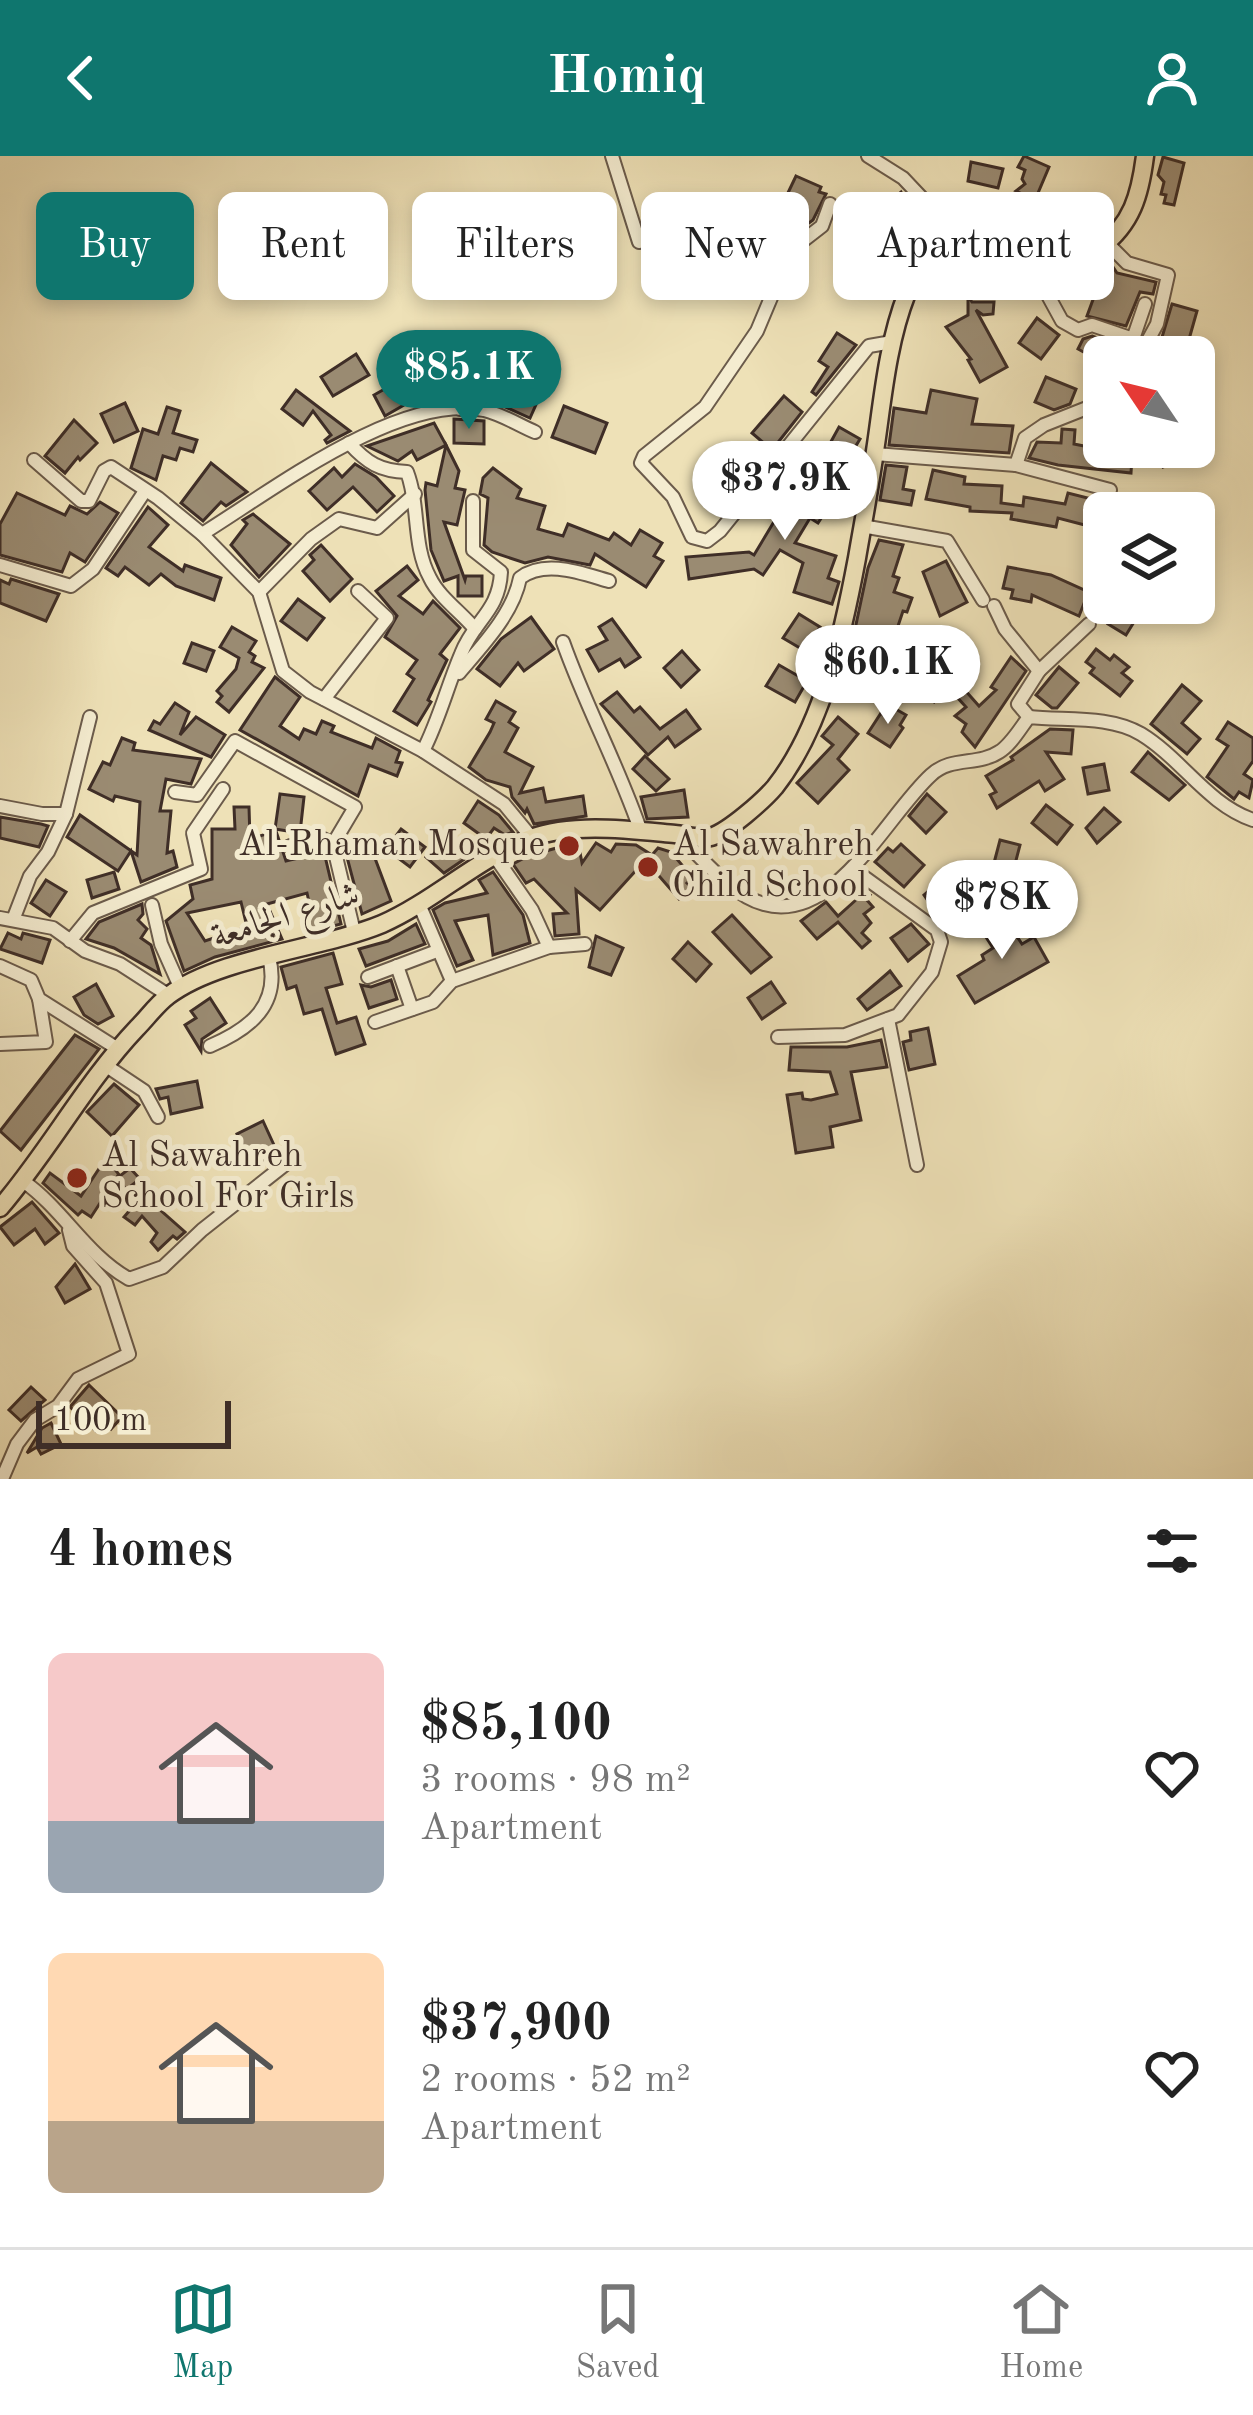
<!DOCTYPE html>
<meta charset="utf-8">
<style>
body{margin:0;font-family:"Old Standard TT",Amiri,serif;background:#f2f2f2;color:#222;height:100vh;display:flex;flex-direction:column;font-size:45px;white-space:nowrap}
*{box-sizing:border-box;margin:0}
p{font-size:39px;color:#767676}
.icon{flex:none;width:66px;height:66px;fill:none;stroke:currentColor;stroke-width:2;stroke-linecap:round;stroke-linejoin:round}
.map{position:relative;height:1323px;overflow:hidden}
.drawer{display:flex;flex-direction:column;background:#fff;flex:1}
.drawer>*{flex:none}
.top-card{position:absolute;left:36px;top:36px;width:1182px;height:108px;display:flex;gap:24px}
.needle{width:78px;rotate:305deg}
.fabs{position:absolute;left:1083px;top:180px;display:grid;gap:24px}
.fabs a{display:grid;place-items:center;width:132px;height:132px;border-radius:18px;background:#fff;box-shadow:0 6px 18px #0003;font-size:60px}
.scale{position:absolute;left:36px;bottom:30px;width:195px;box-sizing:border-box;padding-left:12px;border:6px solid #3f2e27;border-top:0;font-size:33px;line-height:42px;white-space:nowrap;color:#3f2e27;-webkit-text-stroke:9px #f4ecd0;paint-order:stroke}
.price{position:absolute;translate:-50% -102px;padding:0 27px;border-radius:42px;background:#fff;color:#222;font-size:39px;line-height:78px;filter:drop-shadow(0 3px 6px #0008)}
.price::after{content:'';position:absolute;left:50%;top:72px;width:36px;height:27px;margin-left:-18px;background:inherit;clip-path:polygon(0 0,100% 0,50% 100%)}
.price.current{background:#0f766e;color:#fff}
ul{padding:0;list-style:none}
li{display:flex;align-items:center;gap:36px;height:300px;padding:0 48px}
li span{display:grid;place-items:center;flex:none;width:336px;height:240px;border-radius:18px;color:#555}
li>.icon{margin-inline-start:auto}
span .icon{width:144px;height:144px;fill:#fffc;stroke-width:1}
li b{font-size:51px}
h2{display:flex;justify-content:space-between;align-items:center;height:144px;padding:0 48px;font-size:51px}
.chip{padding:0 42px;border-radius:18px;background:#fff;box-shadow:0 6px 18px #0003;font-size:42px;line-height:108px}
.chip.current{background:#0f766e;color:#fff}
header{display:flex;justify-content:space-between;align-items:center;height:156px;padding:0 48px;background:#0f766e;color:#fff;font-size:54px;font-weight:800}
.tab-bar{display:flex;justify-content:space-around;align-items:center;height:168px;border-top:3px solid #e0e0e0;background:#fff;font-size:33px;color:#767676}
.tab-bar a{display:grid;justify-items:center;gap:6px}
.tab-bar .current{color:#0f766e}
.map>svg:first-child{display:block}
.building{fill:#9a8b72;stroke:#3f2e27;stroke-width:3;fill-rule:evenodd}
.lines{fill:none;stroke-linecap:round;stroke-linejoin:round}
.minor-casing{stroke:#6b5b4b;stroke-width:16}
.major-casing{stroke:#3f2e27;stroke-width:21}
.minor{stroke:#f4ecd0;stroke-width:12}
.major{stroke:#eee1b7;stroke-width:16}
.poi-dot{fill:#8f2418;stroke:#f4ecd0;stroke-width:4.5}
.labels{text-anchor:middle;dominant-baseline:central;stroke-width:10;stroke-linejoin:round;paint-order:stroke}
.poi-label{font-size:36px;fill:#3f2e27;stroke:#f4ecd0;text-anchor:start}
.street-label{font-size:36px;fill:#3f2e27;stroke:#f4ecd0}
</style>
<header><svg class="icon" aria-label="back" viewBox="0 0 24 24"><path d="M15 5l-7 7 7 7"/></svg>Homiq<svg class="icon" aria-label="person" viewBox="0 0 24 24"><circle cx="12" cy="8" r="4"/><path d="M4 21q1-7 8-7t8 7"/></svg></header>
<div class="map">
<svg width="1253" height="1323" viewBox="0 0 1253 1323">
<rect width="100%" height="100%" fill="#eee1b7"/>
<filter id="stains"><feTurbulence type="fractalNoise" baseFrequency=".00167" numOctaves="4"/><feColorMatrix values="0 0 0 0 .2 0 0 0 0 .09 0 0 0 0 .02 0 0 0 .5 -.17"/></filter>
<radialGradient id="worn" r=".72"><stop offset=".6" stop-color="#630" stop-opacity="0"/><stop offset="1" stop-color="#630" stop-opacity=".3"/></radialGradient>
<g class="building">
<polygon points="1024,0 1049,11 1035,44 1016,35 1025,28 1022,23 1025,14 1018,11"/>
<polygon points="1163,1 1184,7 1174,49 1164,47 1166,39 1161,38 1164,26 1158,19"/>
<polygon points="971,6 1003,13 998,32 968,25"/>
<polygon points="796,20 821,31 819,36 826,38 813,64 802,72 793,67 800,55 788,49 791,44 786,41"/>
<polygon points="901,36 915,62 879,80 869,91 853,78 866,63 869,66 885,56 883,51"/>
<polygon points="760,77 786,85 774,108 753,102"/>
<polygon points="970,81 987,101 972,115 968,110 945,136 931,119 942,101"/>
<polygon points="1038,82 1098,111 1097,104 1107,102 1117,117 1156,126 1153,138 1140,136 1126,170 1087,160 1098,130 1056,112 1037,98 1033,90"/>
<polygon points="968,140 972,146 994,146 993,158 983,159 976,154 1007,211 980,226 968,204 971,203 946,171 968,159"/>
<polygon points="1172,148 1197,155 1184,201 1156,201"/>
<polygon points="1037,162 1059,179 1041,203 1019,187"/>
<polygon points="837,177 856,189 816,239 812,236 828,211 819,205"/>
<polygon points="1092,180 1131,195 1129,201 1104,201 1101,230 1091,226 1098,204 1078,193 1083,183"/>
<polygon points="450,188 471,201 451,242 433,246 418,241 385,260 374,239 406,221 413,233 420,212 432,215"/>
<polygon points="356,198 369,219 333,240 321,221"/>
<polygon points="1046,221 1076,233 1070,248 1054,254 1035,246"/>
<polygon points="485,223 538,244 530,262 494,246 476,243"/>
<polygon points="296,234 350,275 327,287 325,284 331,279 313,255 303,269 282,253"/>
<polygon points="931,234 977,243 972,268 1013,270 1009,297 889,289 894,252 926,257"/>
<polygon points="784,240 802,256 772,294 752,277"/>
<polygon points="125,247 138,275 114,286 101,258"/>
<polygon points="564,250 607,267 595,297 552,281"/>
<polygon points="167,251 180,255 173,277 197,284 193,296 180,292 176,304 163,300 156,324 131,312 143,273 158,278"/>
<polygon points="454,263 484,265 484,288 454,287"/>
<polygon points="74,264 97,287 80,304 78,301 65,317 45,300"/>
<polygon points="434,267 446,289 417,304 412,295 398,305 367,290"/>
<polygon points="839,271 860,283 854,293 861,297 849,317 822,302"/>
<polygon points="1062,273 1075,274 1074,288 1109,295 1110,291 1178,291 1183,303 1163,311 1155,292 1132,301 1131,317 1058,309 1029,302 1037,286 1061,287"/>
<polygon points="446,289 459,315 455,332 465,334 457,369 444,366 465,424 466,420 482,420 482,440 458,440 458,420 444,425 431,394 425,334 426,327 437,330"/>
<polygon points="211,307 247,336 226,350 221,346 203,365 181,347"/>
<polygon points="355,308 376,321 394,340 377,356 353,331 327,354 309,335 334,312 342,321"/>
<polygon points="793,308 837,338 818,367 810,362 795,387 836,400 828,422 839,426 832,448 794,436 803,407 780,394 763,419 754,413 689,423 686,401 749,396 754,399 781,354 787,358 800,339 781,326"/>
<polygon points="886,309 907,311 903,333 914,335 911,349 880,344"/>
<polygon points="493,312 521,333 517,342 545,350 538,373 563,380 568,368 609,384 614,377 631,389 640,374 662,387 654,400 663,405 646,431 595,398 590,409 548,401 525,407 492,396 484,389 488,342 480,338 483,322"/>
<polygon points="933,314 965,321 964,328 1002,330 1001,347 1023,350 1024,341 1065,348 1068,337 1131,353 1131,357 1104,357 1104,374 1058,362 1056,371 1011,363 1012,357 970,355 970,351 926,343"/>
<polygon points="17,337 65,359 70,350 87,358 100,346 118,357 85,406 70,397 62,416 0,399 0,368"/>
<polygon points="148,351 168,369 149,391 183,415 185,409 221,422 214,444 176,430 161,418 149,429 125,411 118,420 106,412"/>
<polygon points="253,358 290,388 259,421 231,389 247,368 243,364"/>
<polygon points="879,384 903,389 893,420 899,422 894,436 912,442 907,456 903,455 881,521 857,510 869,482 854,478 868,412"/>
<polygon points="321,389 352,423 330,445 303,415 314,404 310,399"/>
<polygon points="946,405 967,446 940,460 923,416"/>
<polygon points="407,410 418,424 399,440 423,458 433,445 460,472 440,498 447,504 428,544 431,546 417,569 394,555 414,523 407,518 417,504 385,481 397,460 376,435"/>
<polygon points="1008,411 1051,419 1104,443 1104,447 1133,447 1142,453 1126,479 1108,468 1115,457 1085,445 1079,460 1032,439 1031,446 1011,442 1013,434 1003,432"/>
<polygon points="11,423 59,438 46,465 0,447 0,424 9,428"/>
<polygon points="298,443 324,462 307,484 281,465"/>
<polygon points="799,458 820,471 805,495 783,482"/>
<polygon points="531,461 554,493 524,515 518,507 500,530 477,513 501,483"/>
<polygon points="612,463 640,501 625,511 620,503 599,515 587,494 607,484 599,471"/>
<polygon points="232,471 256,485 249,496 255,500 252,506 264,512 229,556 217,546 222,540 217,535 236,513 239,502 220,491"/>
<polygon points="192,487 214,495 206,515 184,507"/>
<polygon points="1096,493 1110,504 1114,499 1129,511 1122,517 1132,525 1120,540 1090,517 1094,512 1086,506"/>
<polygon points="682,495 699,514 681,531 664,512"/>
<polygon points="1011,501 1026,515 975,591 962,576 966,568 955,560 966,551 956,540 964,533 979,550 996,534 991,531"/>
<polygon points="779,509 807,525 795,546 766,530"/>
<polygon points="925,511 947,526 934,546 914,532"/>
<polygon points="1059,511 1078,527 1057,552 1052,552 1036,539"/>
<polygon points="275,521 300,541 280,570 299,583 304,573 316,578 322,565 334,570 331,576 372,592 376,582 400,595 396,606 402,607 397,620 369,609 358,640 240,574"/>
<polygon points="1182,529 1201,545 1182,567 1200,583 1187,598 1151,568"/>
<polygon points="617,536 634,556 640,551 660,573 686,554 700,573 675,591 668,581 648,599 601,548"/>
<polygon points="496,545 515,556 509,566 518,572 505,596 533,611 520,637 543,632 546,646 583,640 586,660 534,668 527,653 525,657 512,641 510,631 486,624 469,611 490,576 494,567 486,563"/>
<polygon points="175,547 189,556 180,579 196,561 225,579 211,601 149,574 154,565 160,568"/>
<polygon points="892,551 906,559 900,569 903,572 890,591 868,577 881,557 886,561"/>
<polygon points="838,561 858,578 838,603 849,614 818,647 797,627 833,589 822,580"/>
<polygon points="1228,566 1253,582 1253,605 1244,618 1253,624 1249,642 1239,636 1234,643 1207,621 1228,590 1217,583"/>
<polygon points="1050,573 1073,574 1071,598 1046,596 1064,623 1045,635 1039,625 997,652 990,639 996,636 986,620 1013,604 1011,601"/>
<polygon points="122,582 135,587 133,594 201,603 191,628 166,623 160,655 171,655 167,697 173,695 177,711 141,726 131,695 118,715 67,681 80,659 137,699 140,646 115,640 113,645 89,633 103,606 110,609"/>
<polygon points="1148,596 1185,629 1169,644 1132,616"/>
<polygon points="645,600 669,623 656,635 633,613"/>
<polygon points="1104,608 1109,634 1088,638 1083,612"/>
<polygon points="684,634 688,661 647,663 641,641"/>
<polygon points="280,638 304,641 300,677 275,673"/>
<polygon points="927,638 946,656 926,677 909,660"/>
<polygon points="478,645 499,659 513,676 505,679 494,672 486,683 464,667"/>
<polygon points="1046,649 1072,669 1057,688 1032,667"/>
<path d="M234,651H249L250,683L276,675L286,705L324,696L341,768L310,776L307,760L312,759L307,737L267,748L282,783L215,801L184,815L166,765L193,743L190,729L212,723V673H235ZM241,746L247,771L205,785L187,757Z"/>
<polygon points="1104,652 1120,666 1097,687 1086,672"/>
<polygon points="0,661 41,668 48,670 39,691 0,682"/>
<polygon points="401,673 425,691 410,711 386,693"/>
<polygon points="443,680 466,702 444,717 426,701"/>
<polygon points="367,681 391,745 362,758 344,690"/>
<polygon points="1000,684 1020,689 1014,712 994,707"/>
<polygon points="578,686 582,707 596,687 611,696 616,688 636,689 652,699 658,692 671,696 693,722 687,727 692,732 679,743 653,713 650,716 640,710 600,754 576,734 579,778 555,780 553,758 567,757 534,723 526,727 513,708 528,700"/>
<polygon points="901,688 924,709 904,731 875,706 888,692 893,696"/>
<polygon points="114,716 119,733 92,742 87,724"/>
<polygon points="493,716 523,759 530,787 493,799 488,759 455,765 473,804 457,810 433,754 445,747 487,737 479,724"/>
<polygon points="1024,716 1036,729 1013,751 1001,738"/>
<polygon points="948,718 969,742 942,765 924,739"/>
<polygon points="46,724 66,736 50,760 31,747"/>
<polygon points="856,728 870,739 866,743 873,751 864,758 871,767 862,777 870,785 862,792 838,766 817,783 801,765 826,746 838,760 857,743 849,734"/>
<polygon points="142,748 143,758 138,764 147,773 141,782 151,789 160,818 114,792 86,783 99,766"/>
<polygon points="732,759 771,801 751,817 713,776"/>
<polygon points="1004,761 1022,788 1034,781 1048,806 975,847 958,820 984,804 982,799 993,792 982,775"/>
<polygon points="416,768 425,788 366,810 359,793 388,785"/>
<polygon points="911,768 929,788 908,805 891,782"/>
<polygon points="8,777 21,783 23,777 50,784 42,807 0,793"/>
<polygon points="596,780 623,792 611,819 589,811"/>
<polygon points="688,786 711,808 696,825 673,803"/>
<polygon points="333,797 342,828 326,832 337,867 356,861 365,888 336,898 322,853 304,858 296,830 287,833 281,811"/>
<polygon points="890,815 901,830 867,854 858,843"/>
<polygon points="391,824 397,843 369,852 361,829 371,831"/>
<polygon points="771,826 785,847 762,863 748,842"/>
<polygon points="96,828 113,860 98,868 84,859 74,841"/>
<polygon points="210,842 226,867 202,883 201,895 185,869 196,862 191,855"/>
<polygon points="928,872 935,908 909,914 903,886 911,884 910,876"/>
<polygon points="75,879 99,893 21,994 0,975"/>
<polygon points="881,884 887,911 851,916 861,964 830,971 833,991 796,997 787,939 802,937 803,943 811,944 837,938 830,916 789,914 791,891 847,891"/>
<polygon points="197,925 202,951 171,958 168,941 160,943 156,933"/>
<polygon points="114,928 139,949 112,980 87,956"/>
<polygon points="263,965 279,1000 253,1012 237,978"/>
<polygon points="106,1002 120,1020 130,1012 140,1023 132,1029 185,1076 177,1083 173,1080 158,1094 151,1086 157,1077 142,1060 135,1069 124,1061 130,1054 123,1049 130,1039 117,1021 91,1061 82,1055 78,1059 43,1027 50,1017 81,1040"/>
<polygon points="32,1046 59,1077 45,1088 35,1073 14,1089 0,1071"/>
<polygon points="75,1108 90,1133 65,1147 56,1131"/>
<polygon points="89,1229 122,1261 111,1273 104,1266 96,1275 70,1251"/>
<polygon points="31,1231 45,1244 21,1265 9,1254"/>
<polygon points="51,1267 61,1288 41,1298 37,1291 27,1297 42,1272"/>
</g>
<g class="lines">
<defs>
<g id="minor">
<polyline points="612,0 639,86"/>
<polyline points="868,0 903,22 953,75"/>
<polyline points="830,48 822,70 791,94 757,175 705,251 644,300 641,307 673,341 692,381 707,385 720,375 869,190 892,186"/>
<polyline points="992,60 1022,92 1062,165 1078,174 1092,169 1133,183 1145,148"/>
<polyline points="1107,87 1127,107 1168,119 1157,168 1139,201"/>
<polyline points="460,253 479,208 507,223"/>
<path d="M349,287C367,307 380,315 407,316C420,350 412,389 430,422C439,441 462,457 475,473"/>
<polyline points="875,298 1016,309 1110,334"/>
<polyline points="34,304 81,345 89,345 104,315 111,311 158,342 202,378 259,436 283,515 310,536 423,595 504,648 532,682"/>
<polyline points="1016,309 1025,282 1044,269 1097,248"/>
<polyline points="862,370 947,385 983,444"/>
<path d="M202,378C273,334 399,237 484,254C501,258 519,269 535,276"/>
<polyline points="0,409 71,430 93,413 145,335"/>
<polyline points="259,436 311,383 339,363 377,372 415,338"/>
<polyline points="994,450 1005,473 1039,515"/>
<path d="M563,486C586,551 619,611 641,676"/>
<path d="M459,517C482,490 513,458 520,422C545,403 581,417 609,425"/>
<polyline points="324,543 387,462 358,435"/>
<polyline points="1029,561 1018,548 1039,515 1089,468"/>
<path d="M423,595C439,564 447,531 461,498C474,464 499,456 501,416L473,394V345"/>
<polyline points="175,636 197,639 235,585 355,651 333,688 354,776"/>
<polyline points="0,650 42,658 66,658"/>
<path d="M678,679C702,702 731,739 764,748C835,768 887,659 931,619C951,600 978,610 999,596C1011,589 1021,571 1029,561C1065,565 1109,559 1141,578C1182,603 1207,648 1253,664"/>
<polyline points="290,690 323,683 333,688"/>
<polyline points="496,702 532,754 549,791"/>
<polyline points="419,748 452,825"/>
<polyline points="152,749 161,788 181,833"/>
<polyline points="0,762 53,772 85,795 120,808 168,839"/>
<polyline points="13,764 30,720 48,696 66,658 90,561"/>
<polyline points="70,785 93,757 201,713 193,677 223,633"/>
<polyline points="0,810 31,824 39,843 118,893"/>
<polyline points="397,810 412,853"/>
<polyline points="368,821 437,795"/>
<polyline points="888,863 917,1009"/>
<polyline points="375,866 433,846 452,825 549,791 585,788"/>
<polyline points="778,881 845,879 898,859 932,816 941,786 937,774 853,713"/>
<polyline points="0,888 46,886 39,843"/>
<path d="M210,890C250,873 281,849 269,801"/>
<polyline points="105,909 144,935 158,961"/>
<path d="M23,1025C64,1054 85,1098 129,1123L163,1111L202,1074L292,1003"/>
<polyline points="2,1323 17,1288 35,1264 58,1250 78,1223 129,1198 106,1127 73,1090 69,1074"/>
</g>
<path id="major" d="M0,1052C49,995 85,927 137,872C147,862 157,848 168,840C219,801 322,793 382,768C434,745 478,702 531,682C573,666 632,674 675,678C685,679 702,684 711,681C729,675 763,645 775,631C823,570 843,477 857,402C863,367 870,331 875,295C887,219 893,76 990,60C1029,54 1063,84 1100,92C1132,68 1140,39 1145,0"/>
</defs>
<use href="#minor" class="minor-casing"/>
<use href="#major" class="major-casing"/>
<use href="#minor" class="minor"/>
<use href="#major" class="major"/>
</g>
<g class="poi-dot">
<circle cx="569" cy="690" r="12"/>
<circle cx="648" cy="711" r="12"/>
<circle cx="77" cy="1022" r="12"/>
</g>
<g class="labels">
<g class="poi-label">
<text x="545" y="690" text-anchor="end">Al-Rhaman Mosque</text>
<text x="672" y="690">Al Sawahreh<tspan x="672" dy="41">Child School</tspan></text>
<text x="101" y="1001">Al Sawahreh<tspan x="101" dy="41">School For Girls</tspan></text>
</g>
<g class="street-label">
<text transform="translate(286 761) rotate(-17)">شارع الجامعة</text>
</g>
</g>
<rect width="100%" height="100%" filter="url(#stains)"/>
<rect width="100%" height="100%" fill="url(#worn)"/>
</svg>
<div class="fabs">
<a><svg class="needle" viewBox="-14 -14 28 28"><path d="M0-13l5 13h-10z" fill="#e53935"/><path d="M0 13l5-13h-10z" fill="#767676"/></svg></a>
<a><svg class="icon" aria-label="layers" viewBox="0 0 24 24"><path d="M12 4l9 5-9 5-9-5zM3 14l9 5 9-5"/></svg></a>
</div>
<div class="scale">100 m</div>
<b class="price current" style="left:469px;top:276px">$85.1K</b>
<b class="price" style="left:785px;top:387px">$37.9K</b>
<b class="price" style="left:888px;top:571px">$60.1K</b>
<b class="price" style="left:1002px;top:806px">$78K</b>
<div class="top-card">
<a class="chip current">Buy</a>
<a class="chip">Rent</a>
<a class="chip">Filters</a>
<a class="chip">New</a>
<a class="chip">Apartment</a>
</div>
</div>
<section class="drawer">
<h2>4 homes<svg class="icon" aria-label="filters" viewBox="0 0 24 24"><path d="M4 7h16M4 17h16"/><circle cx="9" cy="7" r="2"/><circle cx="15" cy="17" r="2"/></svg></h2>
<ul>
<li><span style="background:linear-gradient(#f6c9c9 70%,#9aa5b1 0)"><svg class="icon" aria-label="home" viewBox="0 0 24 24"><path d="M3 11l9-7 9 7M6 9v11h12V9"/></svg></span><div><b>$85,100</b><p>3 rooms · 98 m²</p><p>Apartment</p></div><svg class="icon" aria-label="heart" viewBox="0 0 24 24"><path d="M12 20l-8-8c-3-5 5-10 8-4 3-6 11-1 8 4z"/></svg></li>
<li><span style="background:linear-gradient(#ffd9b3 70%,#b9a48a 0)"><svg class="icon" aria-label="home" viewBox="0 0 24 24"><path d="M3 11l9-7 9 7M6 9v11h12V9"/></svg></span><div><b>$37,900</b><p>2 rooms · 52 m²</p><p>Apartment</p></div><svg class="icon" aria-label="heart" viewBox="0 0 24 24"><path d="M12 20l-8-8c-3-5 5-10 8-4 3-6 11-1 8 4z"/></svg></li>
</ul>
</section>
<nav class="tab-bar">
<a class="current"><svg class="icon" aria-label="map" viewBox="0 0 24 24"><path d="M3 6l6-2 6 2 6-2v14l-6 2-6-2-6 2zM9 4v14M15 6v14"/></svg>Map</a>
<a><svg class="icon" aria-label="saved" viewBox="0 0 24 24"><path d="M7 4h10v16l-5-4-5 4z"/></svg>Saved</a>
<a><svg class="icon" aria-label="home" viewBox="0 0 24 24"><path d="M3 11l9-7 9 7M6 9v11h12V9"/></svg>Home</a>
</nav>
